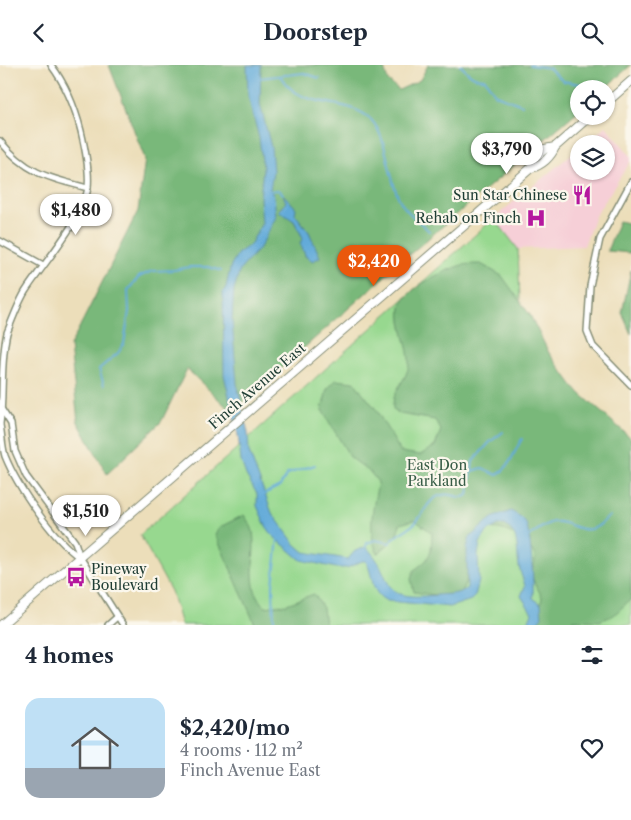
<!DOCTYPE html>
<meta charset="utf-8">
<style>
body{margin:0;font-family:"Libre Caslon Text",serif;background:#f2f2f3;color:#1f2937;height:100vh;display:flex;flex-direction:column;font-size:19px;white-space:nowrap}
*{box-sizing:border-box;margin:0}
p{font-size:16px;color:#747a83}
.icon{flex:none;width:28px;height:28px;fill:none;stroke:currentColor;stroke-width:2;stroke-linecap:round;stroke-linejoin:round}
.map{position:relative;height:560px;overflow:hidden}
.side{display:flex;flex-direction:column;background:#fff;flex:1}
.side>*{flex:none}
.tools{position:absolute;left:570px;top:15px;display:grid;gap:10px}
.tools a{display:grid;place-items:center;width:45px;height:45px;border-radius:50%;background:#fff;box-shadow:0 1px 4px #0004;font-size:25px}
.price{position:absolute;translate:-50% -42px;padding:0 11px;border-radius:18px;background:#fff;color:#222;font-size:16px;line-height:32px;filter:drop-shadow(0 1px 2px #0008)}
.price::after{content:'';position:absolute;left:50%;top:30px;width:15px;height:11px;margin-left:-8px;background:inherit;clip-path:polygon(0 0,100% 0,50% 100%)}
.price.selected{background:#ea580c;color:#fff}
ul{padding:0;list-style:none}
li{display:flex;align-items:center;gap:15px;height:125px;padding:0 25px}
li+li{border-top:1px solid #e0e1e3}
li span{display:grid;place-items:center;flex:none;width:140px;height:100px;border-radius:15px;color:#555}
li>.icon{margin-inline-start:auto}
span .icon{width:60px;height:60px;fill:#fffc;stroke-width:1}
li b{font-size:21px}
h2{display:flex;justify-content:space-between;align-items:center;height:60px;padding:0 25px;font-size:21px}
header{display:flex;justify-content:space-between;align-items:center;height:65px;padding:0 25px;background:#fff;font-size:22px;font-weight:700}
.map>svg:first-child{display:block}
.built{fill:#f6cfd7}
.green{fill:#97d88f;stroke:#5b8a62}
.forest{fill:#79b87a;stroke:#4c7a57;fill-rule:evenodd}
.water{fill:#62aad9;stroke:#407486}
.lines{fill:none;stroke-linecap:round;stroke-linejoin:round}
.stream{stroke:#62aad9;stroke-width:2}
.minor-casing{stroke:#868e77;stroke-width:8}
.secondary-casing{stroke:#868e77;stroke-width:10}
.minor{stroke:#fff;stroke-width:5}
.secondary{stroke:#fff;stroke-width:8}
.labels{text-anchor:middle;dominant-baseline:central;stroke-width:4.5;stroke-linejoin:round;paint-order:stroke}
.poi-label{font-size:14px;fill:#1f3d34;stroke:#fbf7ec;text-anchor:end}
.street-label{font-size:14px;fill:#1f3d34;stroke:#fbf7ec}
.park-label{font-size:14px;fill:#375c46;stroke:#fbf7ec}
</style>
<header><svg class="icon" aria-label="back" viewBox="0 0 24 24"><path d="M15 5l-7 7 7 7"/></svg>Doorstep<svg class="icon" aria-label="search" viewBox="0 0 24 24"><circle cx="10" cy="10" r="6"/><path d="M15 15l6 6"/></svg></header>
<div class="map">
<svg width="631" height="560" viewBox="0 0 631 560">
<rect width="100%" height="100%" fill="#fbf7ec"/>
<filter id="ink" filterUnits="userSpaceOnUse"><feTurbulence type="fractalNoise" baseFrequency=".02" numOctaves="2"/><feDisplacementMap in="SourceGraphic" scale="10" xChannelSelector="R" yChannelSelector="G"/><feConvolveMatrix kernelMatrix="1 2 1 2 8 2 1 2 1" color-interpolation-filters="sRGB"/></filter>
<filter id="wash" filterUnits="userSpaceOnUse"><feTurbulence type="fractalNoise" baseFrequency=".0096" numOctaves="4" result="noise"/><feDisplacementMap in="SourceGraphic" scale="20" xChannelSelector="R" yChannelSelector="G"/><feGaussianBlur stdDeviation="1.12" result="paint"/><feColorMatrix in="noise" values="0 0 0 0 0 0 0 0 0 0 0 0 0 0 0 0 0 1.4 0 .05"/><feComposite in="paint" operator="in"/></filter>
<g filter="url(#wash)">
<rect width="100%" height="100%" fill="#ecdeba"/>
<polygon class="built" points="606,61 631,91 631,96 595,151 584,181 518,184 494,153 579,83 579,106 606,106 606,79 585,79"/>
<polygon class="green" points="494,153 518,184 521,261 571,336 631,388 631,560 181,560 171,526 140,470"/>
<g class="forest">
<path d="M109,0H383L388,16L399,25L420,15L428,0H631L604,24H579V45L403,195L242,338L237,320L232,347L187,304L161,357L107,409L78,357L70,281L138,146L145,94ZM286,138L309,167L317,188L306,192L300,178L303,173L294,156L279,144Z"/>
<polygon points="619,156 631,159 631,188 607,186"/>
<path d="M481,199L502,211L530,250L549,288L576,325L631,373V534L614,550L600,556L574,555L564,560H537L542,532L530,509C532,505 535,498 535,494C535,480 505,461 492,464C487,464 482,469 478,472L466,517L459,531L448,532L414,527L411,514L414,505C432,493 431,489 432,468L415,455L400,459L396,472L378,489C366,467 374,440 378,417L370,407L350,392L322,345L327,324L336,315L354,317L375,343L401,387L420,390L435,381L441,365L435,355L400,349L393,345C391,324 407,317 409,299C410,282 398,262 401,242C404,224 445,205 462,200C468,199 475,199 481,199Z"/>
<polygon points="631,205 631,269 622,248"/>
<path d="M244,450C247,455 252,461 253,467C257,490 245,524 265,542L287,539L314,529L323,543L325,560L255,559L215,469L220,462Z"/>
</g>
<g class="water">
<path d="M247,0H261L260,39L271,82L273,106L270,125L274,131L276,152L261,181L240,205L234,224L232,255L237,319L248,368L249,387L272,448L295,479L304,487L348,494L355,486L366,482C398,513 373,537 437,530C447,529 459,530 467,523V483L470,472L492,453L511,446C515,449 521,451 524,455C531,461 534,522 533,533L541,539L542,552L535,560H527L532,548L521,531L525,521C524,515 521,511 520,505C515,489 522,471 505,460H498L487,467L480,478L478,490L479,516L475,531L471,535L450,542L387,536C370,528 374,512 366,496H362L347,503H336L301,495L273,471L266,461L257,441V429L246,410L241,396L238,370L224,310L223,227L226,222L231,200L238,188L250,180L262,158L260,134L263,103L259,73L248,31Z"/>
<polygon points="283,129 296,143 295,149 309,167 320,192 313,196 306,192 300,178 303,173 294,156 279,146 286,138"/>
</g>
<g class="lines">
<g class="stream">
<path d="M460,0C469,8 472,14 485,14L496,30L522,40"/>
<polyline points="530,0 549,3 563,16 585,20 599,17"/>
<path d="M280,11C302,46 339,31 367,51C389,67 387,116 402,139C409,150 420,157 429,166"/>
<polyline points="259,13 304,8 319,13"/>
<polyline points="268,126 279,125 283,129"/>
<polyline points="104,320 99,304 118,288 124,279 129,246 128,225 139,212 152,206 174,205 190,202 209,202 221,206"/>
<path d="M473,406L482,403L497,410C510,403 514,386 522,374"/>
<polyline points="264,429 280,421 287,409 315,400"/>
<path d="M529,471C536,467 544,459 553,457C566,454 577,467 591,464C601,462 603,455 610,451"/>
<path d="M365,484L367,478L375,475L390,478C400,465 406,467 415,458C424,449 428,433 442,430C452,427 459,436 468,430L473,396L490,377L503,367"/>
<polyline points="274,560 273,520 278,473"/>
</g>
</g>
</g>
<g filter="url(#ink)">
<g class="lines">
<defs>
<g id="minor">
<path d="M0,76C27,109 49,113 88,123"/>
<polyline points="631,117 600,174 590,221 587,266 593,281 631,320"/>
<polyline points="0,176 43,200"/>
<polyline points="2,345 11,359 15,386 26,411 75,477 80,492 123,560"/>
<path d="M0,359C4,329 0,298 7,268C12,255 18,239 25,227C43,199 84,153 88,122C90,105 85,83 81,66C75,42 66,20 51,0"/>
<path d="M0,360C2,370 2,381 5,391C17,421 53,474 79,492"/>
<polyline points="108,560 117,552"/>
</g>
<g id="secondary">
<polyline points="606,38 631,16"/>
<polyline points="531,103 532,95 545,84 555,82 590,51"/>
<path d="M1,560L531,103C542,100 551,92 555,82"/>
</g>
</defs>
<use href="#minor" class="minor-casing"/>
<use href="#secondary" class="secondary-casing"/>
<use href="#minor" class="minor"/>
<use href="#secondary" class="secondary"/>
</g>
</g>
<defs>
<symbol id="restaurant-bare" viewBox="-9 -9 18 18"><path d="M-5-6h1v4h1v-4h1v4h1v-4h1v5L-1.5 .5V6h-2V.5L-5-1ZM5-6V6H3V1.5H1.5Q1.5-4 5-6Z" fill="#b5179e" stroke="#fbf7ec" stroke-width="2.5" paint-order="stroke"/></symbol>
<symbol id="hospital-bare" viewBox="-9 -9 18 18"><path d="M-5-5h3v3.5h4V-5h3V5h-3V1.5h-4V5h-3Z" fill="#b5179e" stroke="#fbf7ec" stroke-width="2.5" paint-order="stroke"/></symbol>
<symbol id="bus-bare" viewBox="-9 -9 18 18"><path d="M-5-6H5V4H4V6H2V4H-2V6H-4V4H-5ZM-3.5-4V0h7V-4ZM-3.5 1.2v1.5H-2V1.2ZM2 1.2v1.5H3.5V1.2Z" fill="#b5179e" stroke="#fbf7ec" stroke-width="2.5" paint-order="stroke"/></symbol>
</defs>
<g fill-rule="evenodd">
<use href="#restaurant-bare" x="568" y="116" width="28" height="28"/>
<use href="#hospital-bare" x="522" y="139" width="28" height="28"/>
<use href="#bus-bare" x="62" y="498" width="28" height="28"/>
</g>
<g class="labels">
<g class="poi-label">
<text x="567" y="130">Sun Star Chinese</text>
<text x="521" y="153">Rehab on Finch</text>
<text x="91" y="504" text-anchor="start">Pineway<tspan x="91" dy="16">Boulevard</tspan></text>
</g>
<g class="street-label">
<text transform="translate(257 321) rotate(-41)">Finch Avenue East</text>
</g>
<g class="park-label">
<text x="437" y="400">East Don<tspan x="437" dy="16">Parkland</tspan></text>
</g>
</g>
</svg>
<div class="tools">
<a><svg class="icon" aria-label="locate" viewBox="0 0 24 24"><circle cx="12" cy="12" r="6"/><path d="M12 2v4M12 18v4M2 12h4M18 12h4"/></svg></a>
<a><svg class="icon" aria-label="layers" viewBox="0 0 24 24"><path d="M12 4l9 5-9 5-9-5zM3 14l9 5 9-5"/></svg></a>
</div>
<b class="price" style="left:507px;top:110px">$3,790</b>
<b class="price" style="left:76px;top:171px">$1,480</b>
<b class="price selected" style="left:374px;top:222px">$2,420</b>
<b class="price" style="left:86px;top:472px">$1,510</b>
</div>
<section class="side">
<h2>4 homes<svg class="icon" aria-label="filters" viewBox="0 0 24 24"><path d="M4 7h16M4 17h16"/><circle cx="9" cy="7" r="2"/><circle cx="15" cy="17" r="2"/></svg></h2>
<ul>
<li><span style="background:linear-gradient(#bfe0f5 70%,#9aa5b1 0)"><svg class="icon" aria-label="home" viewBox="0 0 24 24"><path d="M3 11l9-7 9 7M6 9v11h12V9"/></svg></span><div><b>$2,420/mo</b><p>4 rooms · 112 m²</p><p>Finch Avenue East</p></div><svg class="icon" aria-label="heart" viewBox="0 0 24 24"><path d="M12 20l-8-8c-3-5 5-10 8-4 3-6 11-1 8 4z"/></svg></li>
</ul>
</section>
